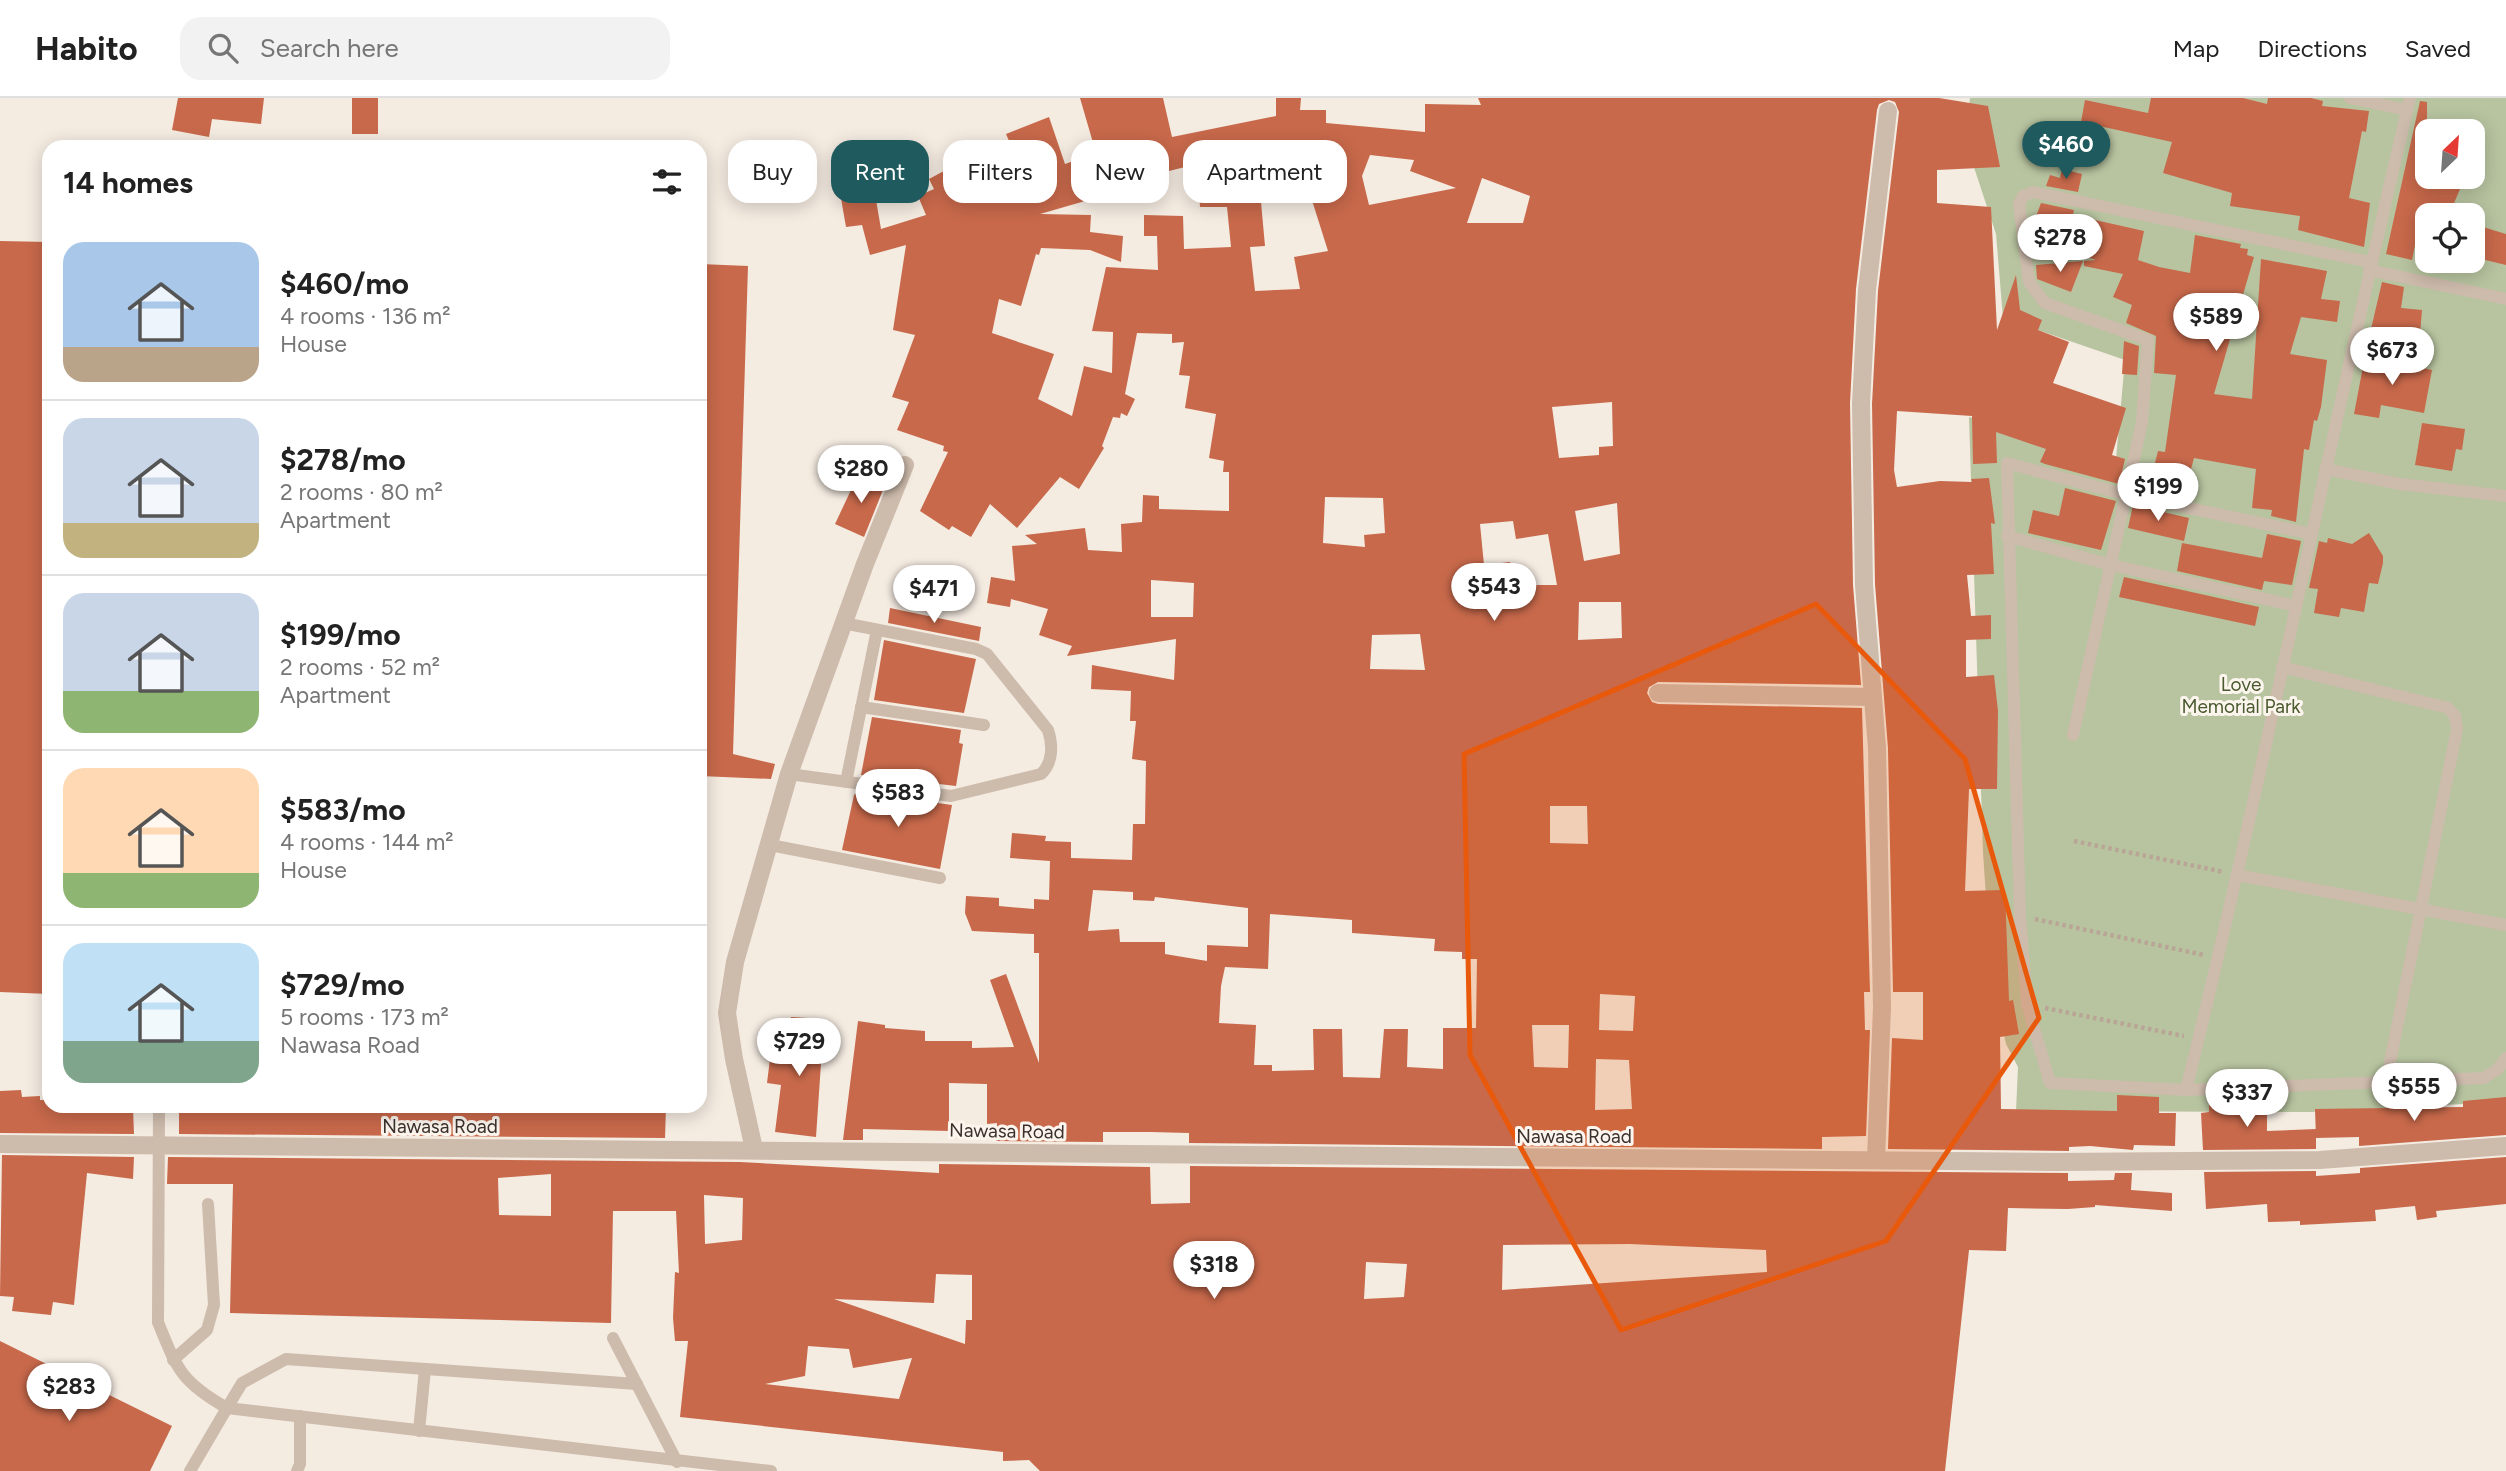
<!DOCTYPE html>
<meta charset="utf-8">
<style>
body{margin:0;font-family:Figtree,sans-serif;background:#f2f2f2;color:#222;height:100vh;display:flex;flex-direction:column;font-size:26px;white-space:nowrap}
*{box-sizing:border-box;margin:0}
p{font-size:23px;color:#767676}
.icon{flex:none;width:38px;height:38px;fill:none;stroke:currentColor;stroke-width:2;stroke-linecap:round;stroke-linejoin:round}
.map{position:relative;flex:1;overflow:hidden}
.side{position:absolute;left:42px;top:42px;width:665px;height:973px;display:flex;flex-direction:column;background:#fff;border-radius:21px;box-shadow:0 4px 18px #0003}
.side>*{flex:none}
.hud{position:absolute;left:728px;top:42px;width:665px;height:63px;display:flex;gap:14px}
.needle{width:46px;rotate:25deg}
.controls{position:absolute;left:2415px;top:21px;display:grid;gap:14px}
.controls a{display:grid;place-items:center;width:70px;height:70px;border-radius:14px;background:#fff;box-shadow:0 4px 18px #0003;font-size:35px}
.price{position:absolute;translate:-50% -60px;padding:0 16px;border-radius:24px;background:#fff;color:#222;font-size:23px;line-height:46px;filter:drop-shadow(0 2px 4px #0008)}
.price::after{content:'';position:absolute;left:50%;top:42px;width:21px;height:16px;margin-left:-10px;background:inherit;clip-path:polygon(0 0,100% 0,50% 100%)}
.price.active{background:#1f5a5e;color:#fff}
ul{padding:0;list-style:none}
li{display:flex;align-items:center;gap:21px;height:175px;padding:0 21px}
li+li{border-top:2px solid #e0e0e0}
li span{display:grid;place-items:center;flex:none;width:196px;height:140px;border-radius:21px;color:#555}
li>.icon{margin-inline-start:auto}
span .icon{width:84px;height:84px;fill:#fffc;stroke-width:1}
li b{font-size:30px}
h2{display:flex;justify-content:space-between;align-items:center;height:84px;padding:0 21px;font-size:30px}
.pill{padding:0 24px;border-radius:21px;background:#fff;box-shadow:0 4px 18px #0003;font-size:24px;line-height:63px}
.pill.active{background:#1f5a5e;color:#fff}
header{display:flex;align-items:center;gap:42px;box-sizing:border-box;height:98px;padding:0 35px;background:#fff;border-bottom:2px solid #e0e0e0}
header strong{font-size:33px}
nav{display:flex;gap:38px;margin-inline-start:auto;font-size:24px}
.search{width:490px;height:63px;background:#f2f2f2;display:flex;align-items:center;gap:18px;box-sizing:border-box;padding:0 24px;border-radius:21px;color:#767676;font-size:26px}
.map>svg:first-child{display:block}
.green{fill:#b8c4a0;fill-rule:evenodd}
.building{fill:#c8694b;fill-rule:evenodd}
.lines{fill:none;stroke-linecap:round;stroke-linejoin:round}
.path{stroke:#b9a596;stroke-width:4.5;stroke-dasharray:3.5 3.5;stroke-linecap:butt}
.service{stroke:#cdbbac;stroke-width:12}
.minor{stroke:#cdbbac;stroke-width:18}
.tertiary{stroke:#cdbbac;stroke-width:18}
.service-bridge{stroke:#cdbbac;stroke-width:12}
.marked{fill:#e8590c;fill-opacity:0.2;stroke:#e8590c;stroke-width:5;stroke-linejoin:round}
.labels{text-anchor:middle;dominant-baseline:central;stroke-width:6;stroke-linejoin:round;paint-order:stroke}
.park-label{font-size:19px;fill:#4a5a2e;stroke:#fbf5ee}
.street-label{font-size:19px;fill:#3b302b;stroke:#fbf5ee}
</style>
<header>
<strong>Habito</strong>
<div class="search"><svg class="icon" aria-label="search" viewBox="0 0 24 24"><circle cx="10" cy="10" r="6"/><path d="M15 15l6 6"/></svg>Search here</div>
<nav><a>Map</a><a>Directions</a><a>Saved</a></nav>
</header>
<div class="map">
<svg width="2506" height="1373" viewBox="0 0 2506 1373">
<rect width="100%" height="100%" fill="#f4ebe1"/>
<path class="green" d="M1970,0H2506V1001L2482,1005L2311,1014L2016,1013L2018,969L2006,946L1991,874L1983,754L1969,319L2116,361L2125,262L2003,220L1996,136L1965,42ZM2427,33H2473V79H2427ZM2427,117H2473V163H2427Z"/>
<g class="building">
<polygon points="178,0 264,0 261,26 212,21 209,39 172,32"/>
<rect x="352" y="0" width="26" height="36"/>
<path d="M1080,0H1163L1172,39L1276,18V0H1301L1300,12H1326V25L1425,34V6L1481,7L1478,0H1939L1988,8L2000,69L1937,72V105L1991,109L1997,232L2016,177L2020,212L2042,222L2038,232L2069,244L2053,285L2126,310L2112,357L2125,361L2119,386L2045,366L2040,364L2046,351L1996,334L1997,365L1973,366L1972,318L1897,313L1894,372L1897,389L1940,383L1972,384L1971,381L1989,380L1995,426L1991,425L1994,476L1967,477L1971,518L1991,517V541L1966,542V579L1994,577L1998,613L1997,691H1969L1965,793L2005,792L2009,903L2013,902L2019,936L2000,939L2001,1011L2117,1013V997L2159,999V1015H2176L2175,1048L2134,1047L2133,1052L2090,1048L2069,1049V1053L1888,1051L1892,940L1923,942V894H1893L1888,650L1875,486L1872,306L1878,193L1899,14L1895,4L1889,2L1879,6L1877,12L1856,191L1850,305L1853,487L1861,587L1658,584L1649,589L1647,595L1652,604L1658,606L1862,610L1870,894H1864L1865,932H1870L1866,1038L1822,1039V1051L1189,1045V1035L1151,1034H1103V1044L996,1043L997,1025L987,1026V986L949,985V1033L863,1031V1042H843L858,923L885,927V930L925,933V943H972V950L1014,949L990,882L1006,876L1039,965V855H1034V836L972,833L965,815L966,798L999,800V808L1034,811V801L1049,802L1050,763L1010,760L1012,735L1046,738L1045,743L1071,744V760L1132,762L1133,726H1145L1146,663L1132,661L1136,623H1130L1131,593L1091,591L1092,567L1174,582L1176,541L1067,558L1072,548L1039,537L1048,511L1011,501L1010,509L987,505L991,479L1015,483L1012,448L1037,446L1025,437L1085,430L1088,452L1122,454L1121,426L1142,424L1143,397L1159,398V411L1229,413V374H1223L1224,363L1209,360L1216,316L1185,310L1190,278L1179,277L1184,244L1172,245V236L1137,235L1125,296L1135,301L1127,318L1121,315L1120,320L1113,319L1102,348L1104,350L1079,391L1060,379L1017,430L990,406L971,439L952,428L949,432L920,413L948,354L943,353L944,348L897,332L909,304L892,299L915,237L893,232L906,147L870,157L862,127L846,129L839,89L873,84L881,131L926,117L918,98L934,91L929,81L955,67L970,62L972,66L1013,52L1006,36L1049,19L1065,66L1096,55ZM1370,57L1414,62L1410,73L1456,90L1369,107L1362,78ZM1197,66L1200,109H1227L1231,149L1184,151L1183,118L1144,117V138H1157L1158,172L1106,169L1092,233L1113,234L1112,275L1084,268L1072,318L1038,301L1054,256L992,235L999,201L1021,208L1036,156L1039,157L1041,150L1090,152L1121,164L1123,138L1090,134L1091,117L1040,116L1092,101L1093,84L1115,76L1134,71L1139,88L1155,84L1153,77ZM1482,80L1530,98L1523,125H1467ZM1310,96L1328,153L1294,159L1300,191L1255,193L1250,149L1265,148L1261,104ZM1612,304L1613,348L1599,349V357L1559,360L1552,309ZM1325,399L1383,400L1385,435L1364,437L1365,449L1323,445ZM1617,405L1620,456L1584,463L1575,413ZM1513,423L1516,441L1548,436L1557,487H1512L1510,464L1484,467L1480,426ZM1151,482L1194,485L1193,519H1151ZM1579,504H1621L1622,540L1578,542ZM1420,536L1425,572L1370,571L1372,537ZM1550,708H1587L1588,746L1550,745ZM1093,792L1133,794V802L1154,803L1155,799L1248,810V849L1207,847V863L1165,856V844H1120L1119,831L1088,833ZM1270,816L1352,822V835L1435,841L1434,853L1462,854V861H1477L1476,930H1443V971L1407,969L1408,931H1384L1380,980L1343,979L1342,931H1313L1314,972L1272,973V967H1254L1256,927L1219,925L1221,888L1225,869L1268,871ZM1600,896L1635,898L1633,933L1599,932ZM1532,927H1569L1568,970L1534,969ZM1596,961L1629,962L1632,1011L1595,1012Z"/>
<polygon points="2151,0 2243,0 2267,6 2268,0 2311,0 2323,3 2322,8 2369,13 2366,34 2362,33 2349,100 2370,105 2364,149 2298,132 2300,118 2230,108 2232,95 2163,75 2172,44 2081,24 2085,2 2148,15"/>
<polygon points="2420,3 2427,4 2427,79 2450,79 2463,84 2449,117 2421,117 2412,162 2386,156"/>
<polygon points="2062,71 2082,76 2078,94 2046,88 2050,77 2060,80"/>
<polygon points="2041,105 2074,112 2073,117 2144,133 2138,162 2159,169 2190,175 2195,137 2241,146 2240,150 2248,151 2247,157 2254,159 2214,296 2252,301 2261,161 2327,173 2321,201 2340,203 2337,224 2301,219 2290,256 2327,262 2321,309 2317,323 2314,322 2309,352 2304,351 2296,424 2271,418 2272,412 2252,410 2256,371 2194,360 2183,400 2136,390 2142,366 2154,369 2158,353 2165,354 2176,277 2154,275 2156,238 2126,225 2132,207 2113,199 2123,176 2084,168 2084,163 2096,162 2032,141 2031,132"/>
<polygon points="2473,126 2506,136 2506,167 2473,159"/>
<polygon points="0,143 49,144 49,896 0,894"/>
<polygon points="2083,163 2071,194 2037,181 2036,167"/>
<polygon points="700,166 748,168 733,656 775,666 771,681 700,678"/>
<polygon points="2382,184 2404,189 2401,210 2422,212 2420,236 2371,231"/>
<polygon points="2124,243 2139,248 2137,277 2122,276"/>
<polygon points="2365,258 2432,272 2424,315 2381,307 2379,320 2354,316"/>
<polygon points="2422,325 2465,331 2462,352 2456,351 2452,373 2415,367"/>
<polygon points="859,375 885,387 864,439 835,426"/>
<polygon points="2065,390 2116,403 2101,452 2028,435 2033,412 2059,418"/>
<polygon points="2133,407 2189,420 2184,443 2128,430"/>
<polygon points="2369,435 2383,458 2383,465 2378,486 2369,485 2364,514 2341,510 2339,519 2314,515 2318,491 2309,490 2319,443 2327,445 2328,440 2352,446"/>
<polygon points="2267,436 2301,443 2292,487 2264,483 2262,492 2177,473 2182,445 2262,460"/>
<polygon points="2124,479 2259,509 2255,528 2119,499"/>
<polygon points="890,510 981,529 979,543 888,525"/>
<polygon points="884,542 976,561 964,615 874,602"/>
<polygon points="872,619 961,632 959,645 963,646 956,688 861,677"/>
<polygon points="858,694 952,707 940,771 842,752 854,697"/>
<polygon points="791,919 824,921 816,1039 775,1034 781,987 767,985 770,961 784,963 785,942 789,942"/>
<polygon points="21,992 22,999 40,998 40,1002 49,1002 49,1008 98,1009 98,1012 133,1010 134,1036 0,1035 0,993"/>
<polygon points="2254,998 2254,1017 2267,1017 2267,1033 2316,1031 2316,1051 2203,1052 2201,1015 2209,1014 2209,1000"/>
<polygon points="2506,999 2506,1037 2359,1048 2359,1039 2316,1040 2315,1011 2463,1009 2463,1003"/>
<polygon points="179,1008 666,1008 665,1040 179,1036"/>
<polygon points="2,1057 134,1059 133,1081 87,1075 74,1207 53,1204 51,1217 12,1213 14,1199 0,1198"/>
<path d="M168,1059L740,1064L939,1075V1066L1150,1069L1151,1106L1190,1105V1068L2068,1075V1083L2114,1082L2115,1075H2132L2131,1092L2172,1095V1113L2095,1107V1109L2068,1111L2008,1110L2006,1153L1969,1152L1945,1373H1040L1029,1362L1003,1363V1354L680,1319L688,1243H675L673,1220L675,1174L679,1175L676,1113H613L611,1225L230,1215L233,1086H167ZM551,1076V1118L499,1117L498,1080ZM704,1097L743,1100L742,1142L705,1146ZM1630,1146L1766,1152L1767,1174L1502,1192L1503,1147ZM1366,1164L1407,1166L1404,1199L1364,1201ZM936,1176L972,1177V1222H966L965,1246L834,1201L934,1205ZM808,1248L849,1251L853,1270L912,1260L899,1301L765,1286L805,1278Z"/>
<polygon points="2506,1059 2506,1106 2436,1113 2437,1119 2417,1122 2415,1108 2375,1112 2376,1123 2300,1127 2300,1123 2268,1124 2267,1106 2206,1111 2204,1074 2316,1073 2316,1078 2360,1075 2360,1070"/>
<polygon points="0,1243 172,1328 150,1373 0,1373"/>
</g>
<g class="lines">
<g class="path">
<polyline points="2074,743 2224,774"/>
<polyline points="2035,821 2204,857"/>
<polyline points="2045,910 2184,938"/>
</g>
<g class="service">
<polyline points="2350,0 2407,12"/>
<polyline points="2369,172 2506,201"/>
<polyline points="2325,371 2400,386 2506,398"/>
<polyline points="2312,436 2127,397 2007,365 2020,818 2027,906 2050,985 2186,992 2484,980 2498,971 2506,960"/>
<polyline points="2007,438 2111,467 2296,508"/>
<polyline points="2282,569 2448,610 2455,618 2457,631 2386,984"/>
<polyline points="861,609 984,627"/>
<polyline points="2073,637 2142,324 2148,242 2045,205 2029,184 2019,106 2023,98 2033,94 2370,164"/>
<path d="M789,676L951,698L1041,676C1053,665 1053,647 1048,632L987,556L976,551L843,525"/>
<polyline points="846,684 877,532"/>
<polyline points="770,747 940,780"/>
<polyline points="2237,777 2506,827"/>
<path d="M2186,992C2267,663 2331,330 2410,0"/>
<path d="M158,1224C177,1271 181,1284 227,1310L242,1285L286,1261L637,1286"/>
<polyline points="613,1240 677,1364"/>
<polyline points="173,1262 207,1232 214,1207 208,1106"/>
<polyline points="419,1333 425,1271"/>
<polyline points="190,1373 227,1310 771,1373"/>
<polyline points="297,1373 300,1366 300,1318"/>
</g>
<g class="minor">
<polyline points="1658,595 1872,599"/>
<polyline points="754,1051 734,961 727,915 735,864 789,676 865,466 905,367"/>
<polyline points="1876,1061 1882,909 1877,650 1864,487 1861,306 1867,192 1888,13"/>
</g>
<polyline class="tertiary" points="0,1046 2055,1064 2320,1062 2506,1048"/>
<polyline class="service-bridge" points="158,1224 159,1008"/>
</g>
<path class="marked" d="M1816,506L1965,661L2039,920L1886,1143L1621,1232L1470,957L1464,656Z"/>
<g class="labels">
<g class="park-label">
<text x="2241" y="586">Love<tspan x="2241" dy="22">Memorial Park</tspan></text>
</g>
<g class="street-label">
<text x="440" y="1028">Nawasa Road</text>
<text transform="translate(1007 1033) rotate(1)">Nawasa Road</text>
<text x="1574" y="1038">Nawasa Road</text>
</g>
</g>
</svg>
<div class="controls">
<a><svg class="needle" viewBox="-14 -14 28 28"><path d="M0-13l5 13h-10z" fill="#e53935"/><path d="M0 13l5-13h-10z" fill="#767676"/></svg></a>
<a><svg class="icon" aria-label="locate" viewBox="0 0 24 24"><circle cx="12" cy="12" r="6"/><path d="M12 2v4M12 18v4M2 12h4M18 12h4"/></svg></a>
</div>
<b class="price active" style="left:2066px;top:83px">$460</b>
<b class="price" style="left:2060px;top:176px">$278</b>
<b class="price" style="left:2216px;top:255px">$589</b>
<b class="price" style="left:2392px;top:289px">$673</b>
<b class="price" style="left:861px;top:407px">$280</b>
<b class="price" style="left:2158px;top:425px">$199</b>
<b class="price" style="left:1494px;top:525px">$543</b>
<b class="price" style="left:934px;top:527px">$471</b>
<b class="price" style="left:898px;top:731px">$583</b>
<b class="price" style="left:799px;top:980px">$729</b>
<b class="price" style="left:2414px;top:1025px">$555</b>
<b class="price" style="left:2247px;top:1031px">$337</b>
<b class="price" style="left:1214px;top:1203px">$318</b>
<b class="price" style="left:69px;top:1325px">$283</b>
<div class="hud">
<a class="pill">Buy</a>
<a class="pill active">Rent</a>
<a class="pill">Filters</a>
<a class="pill">New</a>
<a class="pill">Apartment</a>
</div>
<section class="side">
<h2>14 homes<svg class="icon" aria-label="filters" viewBox="0 0 24 24"><path d="M4 7h16M4 17h16"/><circle cx="9" cy="7" r="2"/><circle cx="15" cy="17" r="2"/></svg></h2>
<ul>
<li><span style="background:linear-gradient(#a9c7e8 75%,#b9a48a 0)"><svg class="icon" aria-label="home" viewBox="0 0 24 24"><path d="M3 11l9-7 9 7M6 9v11h12V9"/></svg></span><div><b>$460/mo</b><p>4 rooms · 136 m²</p><p>House</p></div></li>
<li><span style="background:linear-gradient(#c9d6e8 75%,#c2b280 0)"><svg class="icon" aria-label="home" viewBox="0 0 24 24"><path d="M3 11l9-7 9 7M6 9v11h12V9"/></svg></span><div><b>$278/mo</b><p>2 rooms · 80 m²</p><p>Apartment</p></div></li>
<li><span style="background:linear-gradient(#c9d6e8 70%,#8fb573 0)"><svg class="icon" aria-label="home" viewBox="0 0 24 24"><path d="M3 11l9-7 9 7M6 9v11h12V9"/></svg></span><div><b>$199/mo</b><p>2 rooms · 52 m²</p><p>Apartment</p></div></li>
<li><span style="background:linear-gradient(#ffd9b3 75%,#8fb573 0)"><svg class="icon" aria-label="home" viewBox="0 0 24 24"><path d="M3 11l9-7 9 7M6 9v11h12V9"/></svg></span><div><b>$583/mo</b><p>4 rooms · 144 m²</p><p>House</p></div></li>
<li><span style="background:linear-gradient(#bfe0f5 70%,#7fa58c 0)"><svg class="icon" aria-label="home" viewBox="0 0 24 24"><path d="M3 11l9-7 9 7M6 9v11h12V9"/></svg></span><div><b>$729/mo</b><p>5 rooms · 173 m²</p><p>Nawasa Road</p></div></li>
</ul>
</section>
</div>
